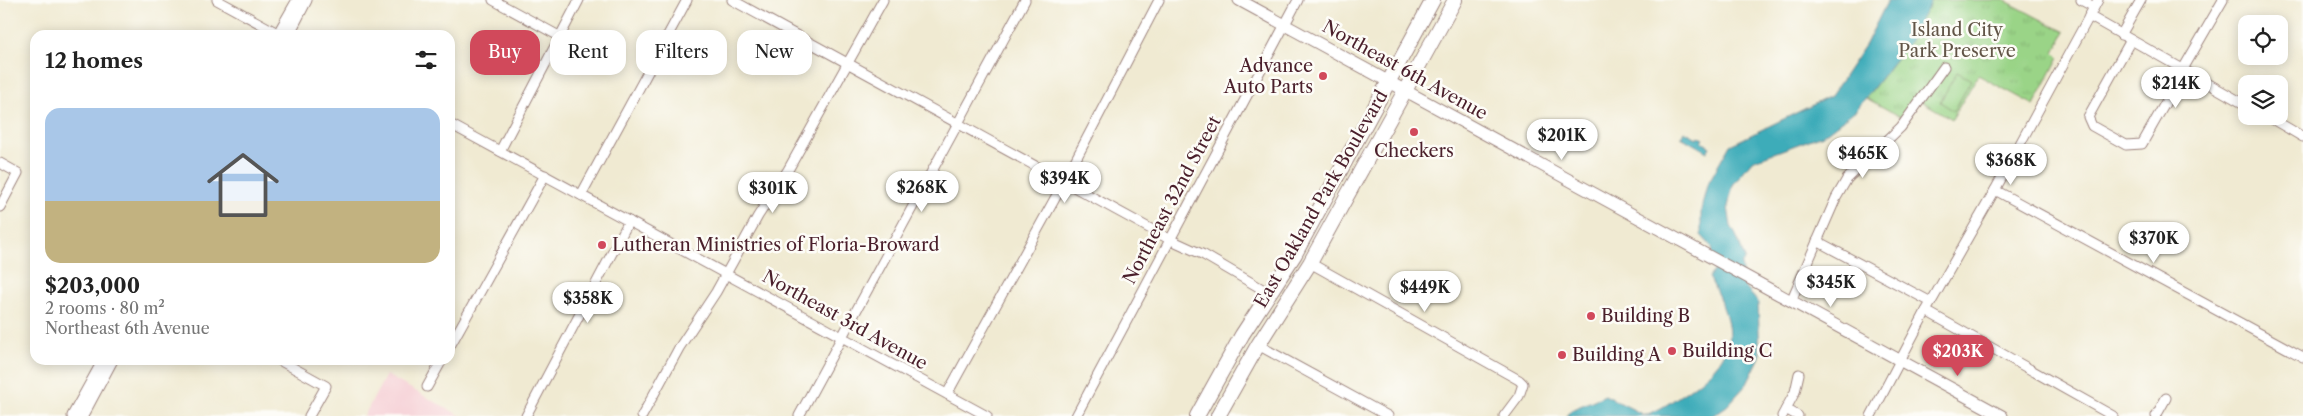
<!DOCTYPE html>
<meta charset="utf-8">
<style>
body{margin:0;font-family:"Libre Caslon Text",serif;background:#f2f2f2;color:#222;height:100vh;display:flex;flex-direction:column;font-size:19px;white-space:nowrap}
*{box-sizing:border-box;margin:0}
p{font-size:16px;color:#767676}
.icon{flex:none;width:28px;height:28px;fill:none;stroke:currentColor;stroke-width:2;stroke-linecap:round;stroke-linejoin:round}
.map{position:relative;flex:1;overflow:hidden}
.panel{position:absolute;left:30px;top:30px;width:425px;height:335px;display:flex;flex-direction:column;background:#fff;border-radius:15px;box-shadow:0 2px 12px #0003}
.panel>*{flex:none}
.guide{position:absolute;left:470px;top:30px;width:475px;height:45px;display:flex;gap:10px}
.controls{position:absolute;left:2238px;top:15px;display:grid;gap:10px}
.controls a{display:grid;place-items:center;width:50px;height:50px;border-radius:10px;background:#fff;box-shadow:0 2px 12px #0003;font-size:25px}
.price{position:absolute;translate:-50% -42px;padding:0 11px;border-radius:18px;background:#fff;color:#222;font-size:16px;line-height:32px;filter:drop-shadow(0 1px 2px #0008)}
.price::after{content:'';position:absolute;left:50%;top:30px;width:15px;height:11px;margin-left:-8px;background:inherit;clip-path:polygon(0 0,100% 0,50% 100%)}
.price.selected{background:#d1495b;color:#fff}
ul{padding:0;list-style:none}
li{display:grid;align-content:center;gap:10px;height:265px;padding:0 15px}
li+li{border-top:1px solid #e0e0e0}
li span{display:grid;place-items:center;height:155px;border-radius:15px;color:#555}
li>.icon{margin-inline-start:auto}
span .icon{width:90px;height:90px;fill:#fffc;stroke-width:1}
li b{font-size:21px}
h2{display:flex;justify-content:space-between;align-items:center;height:60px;padding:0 15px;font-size:21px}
.pill{padding:0 18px;border-radius:15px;background:#fff;box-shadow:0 2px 12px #0003;font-size:18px;line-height:45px}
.pill.selected{background:#d1495b;color:#fff}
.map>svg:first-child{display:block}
.built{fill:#f6cfd5}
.park{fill:url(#park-tufts);stroke:#727a59}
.pitch{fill:#9ad487;stroke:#727a59}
.water{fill:#3dacb9;stroke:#446672}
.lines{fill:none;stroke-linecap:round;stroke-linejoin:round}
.minor-casing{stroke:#9d847e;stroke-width:11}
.tertiary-casing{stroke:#9d847e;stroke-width:13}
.primary-casing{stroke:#9d847e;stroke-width:16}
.minor{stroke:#fff;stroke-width:9}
.tertiary{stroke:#fff;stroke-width:11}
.primary{stroke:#fff;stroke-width:14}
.poi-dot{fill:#d1495b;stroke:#fdfcf7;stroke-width:2}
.labels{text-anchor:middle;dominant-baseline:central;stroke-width:5;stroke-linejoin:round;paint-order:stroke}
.park-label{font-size:18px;fill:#625547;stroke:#fdfcf7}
.poi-label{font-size:18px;fill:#4a1f2b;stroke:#fdfcf7;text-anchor:start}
.street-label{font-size:18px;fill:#4a1f2b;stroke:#fdfcf7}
</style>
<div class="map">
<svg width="2303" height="416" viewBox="0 0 2303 416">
<defs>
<pattern id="park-tufts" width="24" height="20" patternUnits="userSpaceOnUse" patternTransform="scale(1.25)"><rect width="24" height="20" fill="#9ad487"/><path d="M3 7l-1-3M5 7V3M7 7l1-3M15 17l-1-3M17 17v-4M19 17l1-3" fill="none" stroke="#86b675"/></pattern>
</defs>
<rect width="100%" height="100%" fill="#fdfcf7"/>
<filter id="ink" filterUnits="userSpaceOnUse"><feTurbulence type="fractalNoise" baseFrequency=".02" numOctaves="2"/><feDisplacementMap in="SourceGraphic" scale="10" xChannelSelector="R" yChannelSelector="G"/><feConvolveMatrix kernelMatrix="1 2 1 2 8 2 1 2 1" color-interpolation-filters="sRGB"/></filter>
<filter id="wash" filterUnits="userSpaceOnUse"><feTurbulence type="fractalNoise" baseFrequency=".0096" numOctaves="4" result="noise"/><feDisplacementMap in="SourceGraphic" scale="20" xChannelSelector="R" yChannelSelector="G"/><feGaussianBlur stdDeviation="1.12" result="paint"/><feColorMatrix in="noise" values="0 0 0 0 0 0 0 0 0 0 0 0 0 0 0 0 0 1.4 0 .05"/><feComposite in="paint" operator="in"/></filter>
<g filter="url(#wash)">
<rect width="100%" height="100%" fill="#f0ead2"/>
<polygon class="built" points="386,375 461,416 364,416"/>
<polygon class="park" points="1932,0 2004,0 2065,32 2054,52 2059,57 2034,105 1978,75 1952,119 1916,98 1901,117 1866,98 1909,42"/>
<polygon class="pitch" points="1957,72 1971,80 1954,111 1940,102"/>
<g class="water">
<path d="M1888,0H1932L1909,42L1857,109L1823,135L1752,161L1733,185L1728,207L1731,226L1736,235L1745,259L1741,264L1744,286L1758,302L1760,357L1747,384L1727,406L1712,416H1566L1571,410L1605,395L1644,415C1660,411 1673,400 1687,391C1740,353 1737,331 1709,277L1715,270L1712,247L1701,235V210L1707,185L1730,145L1831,96L1866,44Z"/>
<polygon points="1684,131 1697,138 1698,136 1704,139 1702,142 1710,147 1707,152 1681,137"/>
</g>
</g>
<g filter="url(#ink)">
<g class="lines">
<defs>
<g id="minor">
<polyline points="217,0 281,35"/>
<polyline points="493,0 559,36"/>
<polyline points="732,0 1169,239 1204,255 1269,293"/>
<polyline points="2081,0 2094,7"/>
<polyline points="2089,16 2246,105"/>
<polyline points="2121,35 2141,0"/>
<polyline points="2131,40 2088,117 2092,126 2126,145 2142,144 2184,70"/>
<polyline points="2183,69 2223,0"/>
<polyline points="2267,116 2303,137"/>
<polyline points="450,124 987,416"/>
<polyline points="500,151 579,0"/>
<polyline points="0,163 18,173 0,207"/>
<polyline points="1995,190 2303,357"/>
<polyline points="581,195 687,0"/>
<polyline points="1817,241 1931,302"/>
<polyline points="1310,263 1519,380 1523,384 1519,396 1504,416"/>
<polyline points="1791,301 1836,198 1847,179 1901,127 1944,67"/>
<polyline points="1926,311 2113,416"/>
<polyline points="1258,345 1388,416"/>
<polyline points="450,346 545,175"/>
<polyline points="279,360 326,386 309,416"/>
<polyline points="427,387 442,360"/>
<polyline points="947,394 1064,182 1159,0"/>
<polyline points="1786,409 1798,416"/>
<polyline points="526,416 629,221"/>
<polyline points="642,416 679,348 716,292 758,216 788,170 883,0"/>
<polyline points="799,416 1025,0"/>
<polyline points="1076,416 1298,0"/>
<polyline points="1782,416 1795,392 1799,374"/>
<polyline points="1871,416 1926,311 1995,190 2098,0"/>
<polyline points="2156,416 2166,398"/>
</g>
<g id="tertiary">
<polyline points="1239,0 2002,416"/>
<polyline points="278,35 298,0"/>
<polyline points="288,35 306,0"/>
<polyline points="73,416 104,360"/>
<polyline points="82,416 112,360"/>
</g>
<g id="primary">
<polyline points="1197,416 1242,335 1295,254 1433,0"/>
<polyline points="1218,416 1258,345 1310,263 1455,0"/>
</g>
</defs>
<use href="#minor" class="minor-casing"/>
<use href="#tertiary" class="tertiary-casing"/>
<use href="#primary" class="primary-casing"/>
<use href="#minor" class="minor"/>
<use href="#tertiary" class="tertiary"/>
<use href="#primary" class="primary"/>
</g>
</g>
<g class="poi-dot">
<circle cx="1323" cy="76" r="5"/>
<circle cx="1414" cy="132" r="5"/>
<circle cx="602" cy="245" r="5"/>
<circle cx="1591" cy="316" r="5"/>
<circle cx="1672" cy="351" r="5"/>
<circle cx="1562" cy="355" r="5"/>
</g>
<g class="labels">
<g class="park-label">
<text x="1957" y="30">Island City<tspan x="1957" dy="21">Park Preserve</tspan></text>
</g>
<g class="poi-label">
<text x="1313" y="66" text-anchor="end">Advance<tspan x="1313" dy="21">Auto Parts</tspan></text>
<text x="1414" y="151" text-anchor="middle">Checkers</text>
<text x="612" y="245">Lutheran Ministries of Floria-Broward</text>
<text x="1601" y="316">Building B</text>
<text x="1682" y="351">Building C</text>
<text x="1572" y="355">Building A</text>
</g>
<g class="street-label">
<text transform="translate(1405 70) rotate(29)">Northeast 6th Avenue</text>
<text transform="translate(1321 199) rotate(-60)">East Oakland Park Boulevard</text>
<text transform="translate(1172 200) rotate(-62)">Northeast 32nd Street</text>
<text transform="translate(845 320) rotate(29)">Northeast 3rd Avenue</text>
</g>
</g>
</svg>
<div class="controls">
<a><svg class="icon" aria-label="locate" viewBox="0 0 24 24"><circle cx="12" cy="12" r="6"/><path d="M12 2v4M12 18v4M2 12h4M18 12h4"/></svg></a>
<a><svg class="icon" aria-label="layers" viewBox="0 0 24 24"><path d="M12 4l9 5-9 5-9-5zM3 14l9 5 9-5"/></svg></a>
</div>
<b class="price" style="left:2176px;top:109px">$214K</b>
<b class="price" style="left:1562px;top:161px">$201K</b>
<b class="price" style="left:1863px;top:179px">$465K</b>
<b class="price" style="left:2011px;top:186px">$368K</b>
<b class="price" style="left:1065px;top:204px">$394K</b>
<b class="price" style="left:922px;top:213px">$268K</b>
<b class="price" style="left:773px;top:214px">$301K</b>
<b class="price" style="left:2154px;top:264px">$370K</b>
<b class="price" style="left:1831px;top:308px">$345K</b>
<b class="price" style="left:1425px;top:313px">$449K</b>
<b class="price" style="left:588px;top:324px">$358K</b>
<b class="price selected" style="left:1958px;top:377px">$203K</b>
<div class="guide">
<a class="pill selected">Buy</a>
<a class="pill">Rent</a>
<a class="pill">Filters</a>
<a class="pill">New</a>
</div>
<section class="panel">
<h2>12 homes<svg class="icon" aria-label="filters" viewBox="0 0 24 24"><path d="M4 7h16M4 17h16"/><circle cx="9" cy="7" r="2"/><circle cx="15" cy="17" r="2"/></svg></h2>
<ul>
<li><span style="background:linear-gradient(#a9c7e8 60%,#c2b280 0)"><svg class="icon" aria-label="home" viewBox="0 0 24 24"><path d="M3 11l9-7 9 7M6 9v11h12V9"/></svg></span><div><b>$203,000</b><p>2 rooms · 80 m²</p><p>Northeast 6th Avenue</p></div></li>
</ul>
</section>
</div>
